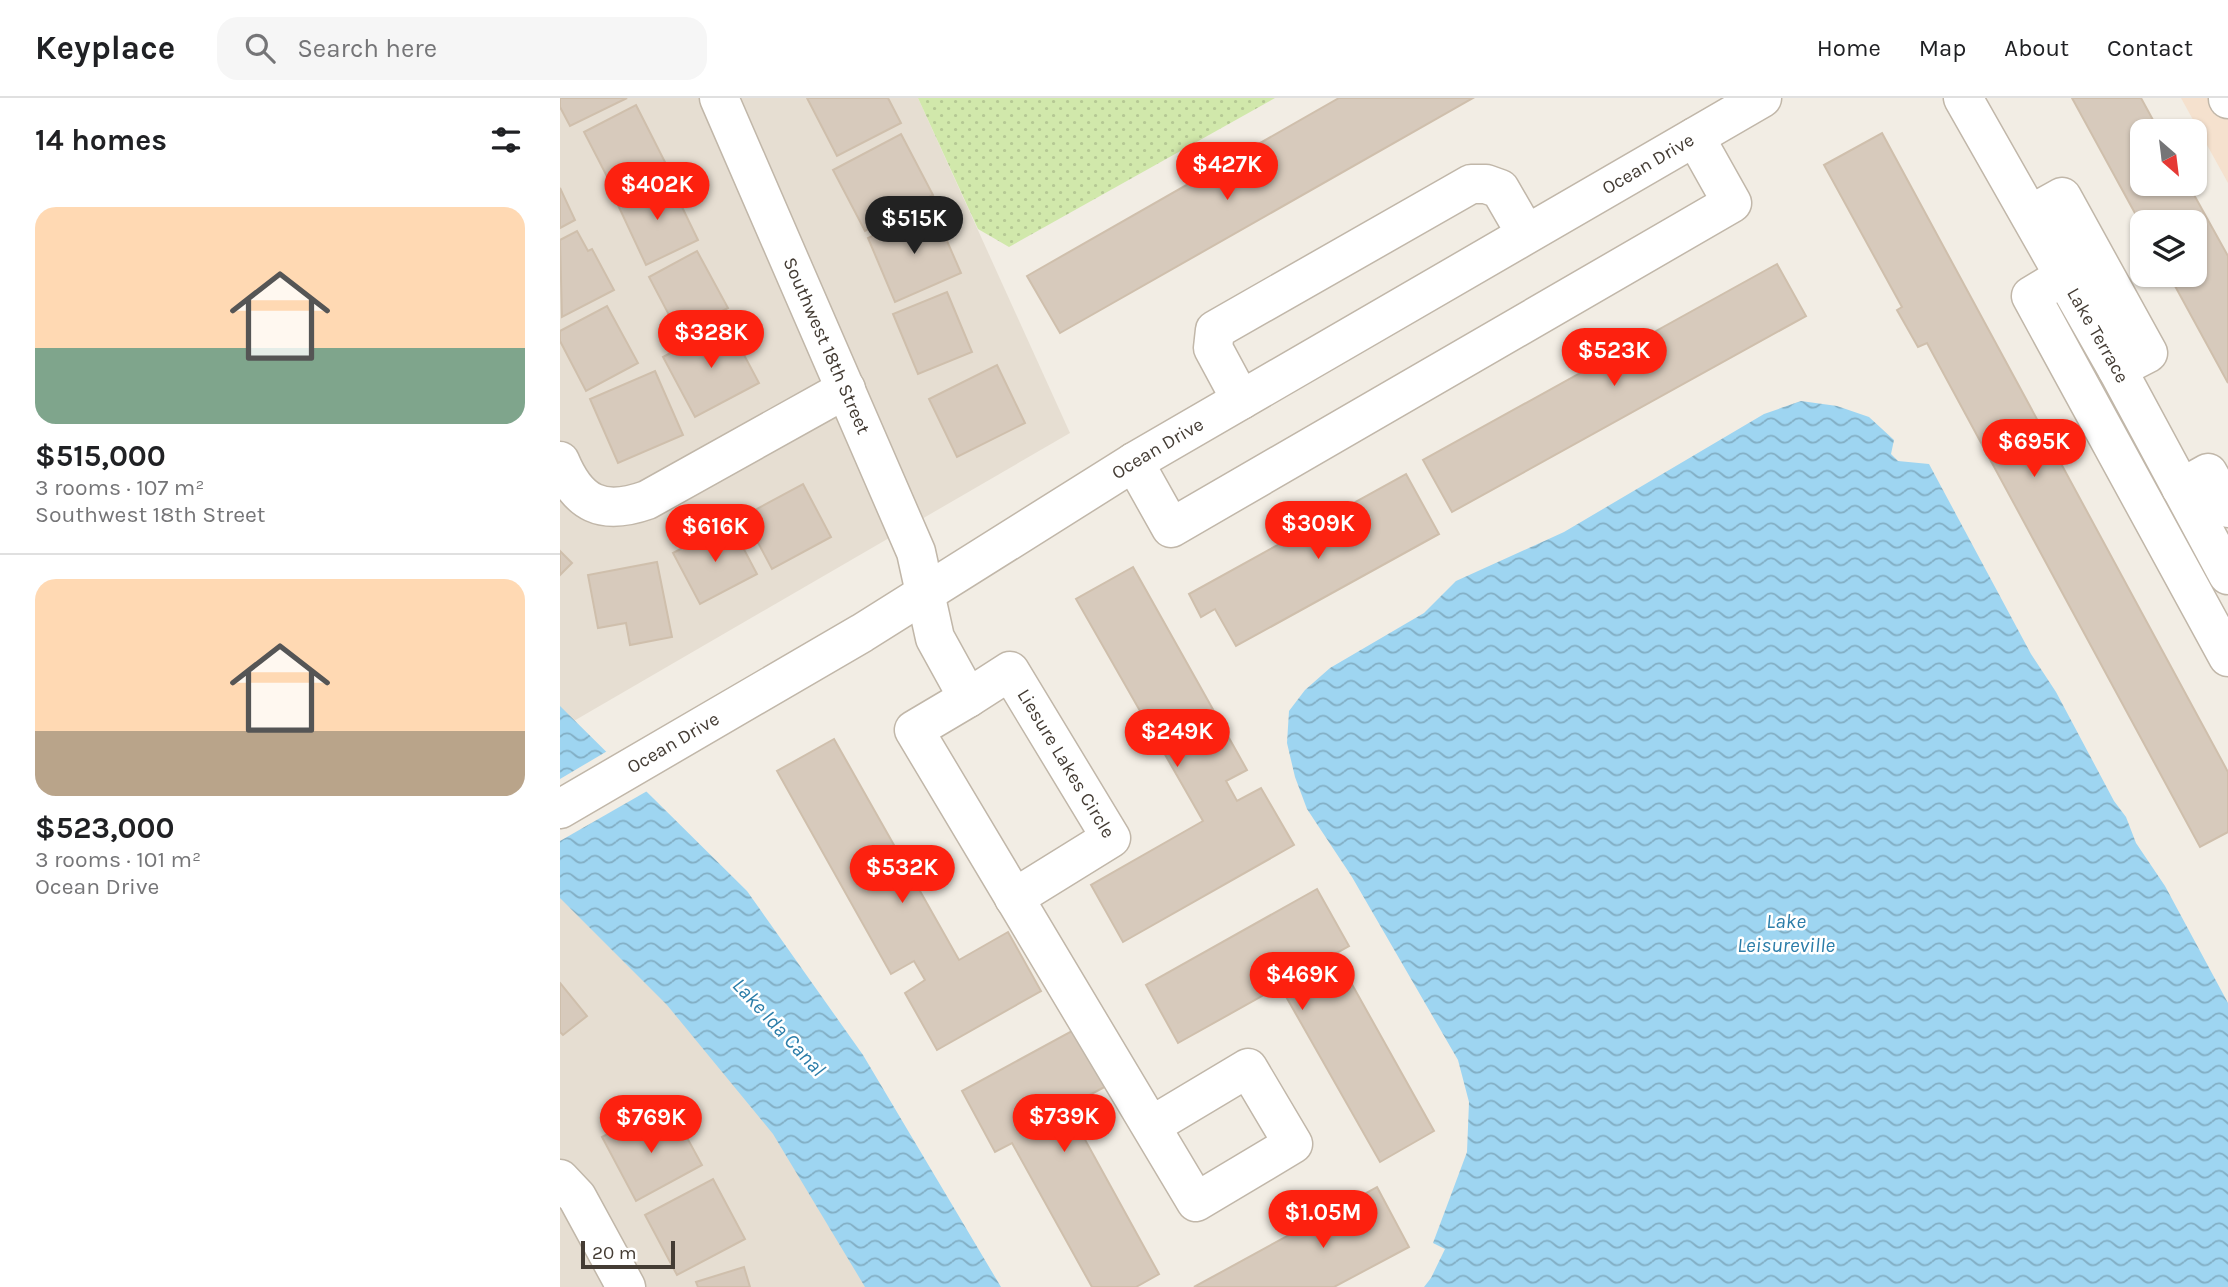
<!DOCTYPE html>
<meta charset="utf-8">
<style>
body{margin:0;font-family:Karla,sans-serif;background:#f6f6f6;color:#202124;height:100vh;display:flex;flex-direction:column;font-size:26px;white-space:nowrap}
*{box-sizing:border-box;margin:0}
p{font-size:23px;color:#757577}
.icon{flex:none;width:38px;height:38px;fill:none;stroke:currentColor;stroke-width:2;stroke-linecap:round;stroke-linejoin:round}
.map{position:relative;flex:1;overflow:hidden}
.panel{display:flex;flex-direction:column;background:#fff;width:560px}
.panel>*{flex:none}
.needle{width:46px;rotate:152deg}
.fabs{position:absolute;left:1570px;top:21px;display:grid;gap:14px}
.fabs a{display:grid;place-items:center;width:77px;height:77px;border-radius:14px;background:#fff;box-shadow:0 2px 5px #0004;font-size:35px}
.scale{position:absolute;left:21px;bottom:18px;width:94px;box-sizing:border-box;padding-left:7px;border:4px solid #443c34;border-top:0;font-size:19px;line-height:24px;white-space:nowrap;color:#443c34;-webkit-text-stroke:5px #fff;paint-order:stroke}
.price{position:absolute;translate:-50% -60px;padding:0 16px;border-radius:24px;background:#fd210f;color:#fff;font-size:23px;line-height:46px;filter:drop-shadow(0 2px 4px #0008)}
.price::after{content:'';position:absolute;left:50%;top:42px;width:21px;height:16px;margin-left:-10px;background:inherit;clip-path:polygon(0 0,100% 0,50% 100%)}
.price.current{background:#222;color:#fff}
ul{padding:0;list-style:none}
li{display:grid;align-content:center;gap:14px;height:371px;padding:0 35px}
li+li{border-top:2px solid #e0e0e0}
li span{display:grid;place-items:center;height:217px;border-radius:21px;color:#555}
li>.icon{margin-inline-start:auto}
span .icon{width:126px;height:126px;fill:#fffc;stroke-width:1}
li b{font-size:30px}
h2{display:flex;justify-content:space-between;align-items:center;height:84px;padding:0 35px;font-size:30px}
header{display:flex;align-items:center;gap:42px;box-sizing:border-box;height:98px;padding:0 35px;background:#fff;border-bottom:2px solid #e0e0e0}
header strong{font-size:33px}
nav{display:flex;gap:38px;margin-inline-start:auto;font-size:24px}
.search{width:490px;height:63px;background:#f6f6f6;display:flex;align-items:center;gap:18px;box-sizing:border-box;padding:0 24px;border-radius:21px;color:#757577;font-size:26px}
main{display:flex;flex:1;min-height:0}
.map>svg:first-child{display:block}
.residential{fill:#e6ded2}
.commercial{fill:#f5e1ce}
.grass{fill:url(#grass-dots)}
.water{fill:url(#water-waves)}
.pier{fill:#f2ede4}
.building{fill:#d7cabc;stroke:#cfbfac;stroke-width:2}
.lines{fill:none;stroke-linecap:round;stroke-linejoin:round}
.minor-casing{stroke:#c1b7a9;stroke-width:41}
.minor{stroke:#fff;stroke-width:38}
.labels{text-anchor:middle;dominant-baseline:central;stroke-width:5;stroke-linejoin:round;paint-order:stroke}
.street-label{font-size:19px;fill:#443c34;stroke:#fff}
.water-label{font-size:21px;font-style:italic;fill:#2b7da9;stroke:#fff}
</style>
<header>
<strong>Keyplace</strong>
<div class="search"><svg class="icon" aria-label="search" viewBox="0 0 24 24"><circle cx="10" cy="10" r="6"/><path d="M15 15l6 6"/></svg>Search here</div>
<nav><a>Home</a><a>Map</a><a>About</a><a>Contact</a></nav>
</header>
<main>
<section class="panel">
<h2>14 homes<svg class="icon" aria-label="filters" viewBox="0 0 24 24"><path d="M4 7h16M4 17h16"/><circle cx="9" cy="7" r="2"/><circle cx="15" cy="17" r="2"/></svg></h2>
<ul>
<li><span style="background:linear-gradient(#ffd9b3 65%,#7fa58c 0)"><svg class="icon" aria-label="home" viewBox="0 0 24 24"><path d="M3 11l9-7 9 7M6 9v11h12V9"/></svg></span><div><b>$515,000</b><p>3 rooms · 107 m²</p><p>Southwest 18th Street</p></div></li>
<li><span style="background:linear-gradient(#ffd9b3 70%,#b9a48a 0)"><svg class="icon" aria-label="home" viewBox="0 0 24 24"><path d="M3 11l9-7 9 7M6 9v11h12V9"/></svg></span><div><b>$523,000</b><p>3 rooms · 101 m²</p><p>Ocean Drive</p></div></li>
</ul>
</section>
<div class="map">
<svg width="1668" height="1189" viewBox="0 0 1668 1189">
<defs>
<pattern id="grass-dots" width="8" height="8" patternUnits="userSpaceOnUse" patternTransform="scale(1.75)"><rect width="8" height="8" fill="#d1e8ab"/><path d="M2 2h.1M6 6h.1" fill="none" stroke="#b5c894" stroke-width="1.8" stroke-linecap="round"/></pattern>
<pattern id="water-waves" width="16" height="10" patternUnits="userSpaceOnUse" patternTransform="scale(1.75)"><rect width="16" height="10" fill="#9ed5f1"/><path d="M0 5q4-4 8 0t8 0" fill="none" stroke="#82aec4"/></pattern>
</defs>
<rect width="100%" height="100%" fill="#f2ede4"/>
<g class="residential">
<polygon points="0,0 358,0 510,335 0,631"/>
<polygon points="0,709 388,1189 0,1189"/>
</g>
<polygon class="commercial" points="1621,0 1668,0 1668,85"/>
<polygon class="grass" points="358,0 715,0 449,149 418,131"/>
<g class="water">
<polygon points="1241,303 1277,308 1309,319 1334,342 1331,356 1338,363 1369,366 1471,556 1496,594 1554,703 1566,719 1576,745 1605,788 1668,905 1668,1189 864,1189 871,1180 885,1151 873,1145 907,1054 909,1004 898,962 792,779 747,711 735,679 727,645 729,613 745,592 770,570 864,515 896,483 1004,434 1204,316"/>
<polygon points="0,608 187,793 303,957 441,1189 305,1189 213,1036 107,907 0,800"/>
</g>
<polygon class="pier" points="49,652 89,692 0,743 0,681"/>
<g class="building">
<polygon points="0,0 67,0 10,28 0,9"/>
<polygon points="247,0 328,0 341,25 277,58"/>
<polygon points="779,0 913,0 500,235 467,178"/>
<polygon points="1512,0 1581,0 1599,33 1582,33 1582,86 1628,86 1668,158 1668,285 1609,177 1634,177 1634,124 1582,124 1582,128"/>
<polygon points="76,7 107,68 55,94 24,34"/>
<polygon points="1322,35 1668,674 1668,734 1640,749 1367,245 1358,249 1337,212 1342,209 1264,67"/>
<polygon points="341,36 373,97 305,133 273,72"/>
<polygon points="108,80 138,142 86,167 57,105"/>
<polygon points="0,90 15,122 0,130"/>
<polygon points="373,111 401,175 335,204 308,140"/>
<polygon points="17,133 28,153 32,151 54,192 2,219 0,142"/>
<polygon points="137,153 168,210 119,236 89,179"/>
<polygon points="1217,166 1246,218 892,414 863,362"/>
<polygon points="387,194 412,254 358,276 333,216"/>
<polygon points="47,208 78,265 26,293 0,243 0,233"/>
<polygon points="167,225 199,285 135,319 103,259"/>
<polygon points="437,267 465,325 397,359 369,301"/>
<polygon points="95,273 123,337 58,365 30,301"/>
<polygon points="846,376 879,436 676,548 655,511 641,519 629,496"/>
<polygon points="243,386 271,439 212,471 184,418"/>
<polygon points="170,425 197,476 140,506 113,455"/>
<polygon points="0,453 12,465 0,477"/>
<polygon points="97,464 112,539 70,547 66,525 38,530 28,477"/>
<polygon points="573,469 687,672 666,683 677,703 701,690 734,747 563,844 531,787 643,723 516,501"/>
<polygon points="274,641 399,862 448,834 481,893 377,952 345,895 365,882 354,863 331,876 217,673"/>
<polygon points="757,791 789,848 775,856 874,1033 820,1064 720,888 618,945 586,887"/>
<polygon points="0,885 27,918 3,937 0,934"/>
<polygon points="521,928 552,985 507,1009 599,1176 576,1189 532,1189 452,1045 435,1054 402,993"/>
<polygon points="87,1016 98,1036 119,1025 142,1067 76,1103 42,1039"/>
<polygon points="153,1081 185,1141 117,1177 85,1117"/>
<polygon points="817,1089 849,1149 774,1189 634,1189"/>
<polygon points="184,1169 190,1189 138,1189 136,1184"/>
</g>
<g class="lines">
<defs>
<g id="minor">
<path id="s1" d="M159,0L356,454L375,540L408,600L354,632L636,1104L733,1046L688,970L591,1028"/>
<path id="s2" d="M1403,0L1557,271L1668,477"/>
<polyline points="1668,0 1668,1"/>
<polyline points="1470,117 1502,99 1588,255 1557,271"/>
<polyline points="1504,178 1471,198 1668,559"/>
<polyline points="681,302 653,250 655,232 911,86 926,86 940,91 966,136"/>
<path d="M0,363C18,406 42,418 87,402L286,291"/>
<polyline points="574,364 611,430 1172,105 1135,39"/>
<polyline points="1621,390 1648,375 1668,410"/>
<path id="s3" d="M408,600L450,573L551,740L454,800"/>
<path id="s4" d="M0,711L302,535L574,364L1202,0"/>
<polyline points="0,1081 17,1099 66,1189"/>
</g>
</defs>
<use href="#minor" class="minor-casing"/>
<use href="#minor" class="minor"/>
</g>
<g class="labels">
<g class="street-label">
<text stroke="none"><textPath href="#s4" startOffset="1265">Ocean Drive</textPath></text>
<text stroke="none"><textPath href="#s2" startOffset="273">Lake Terrace</textPath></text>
<text stroke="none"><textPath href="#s1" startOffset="270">Southwest 18th Street</textPath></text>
<text stroke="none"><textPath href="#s4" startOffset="698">Ocean Drive</textPath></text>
<text stroke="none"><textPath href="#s4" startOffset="131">Ocean Drive</textPath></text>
<text stroke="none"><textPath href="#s3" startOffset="158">Liesure Lakes Circle</textPath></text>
</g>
<g class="water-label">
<text x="1226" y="823">Lake<tspan x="1226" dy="24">Leisureville</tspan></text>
<text transform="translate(219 929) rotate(47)">Lake Ida Canal</text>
</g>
</g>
</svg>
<div class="fabs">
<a><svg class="needle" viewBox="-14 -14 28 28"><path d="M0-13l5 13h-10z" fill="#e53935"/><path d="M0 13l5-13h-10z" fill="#757577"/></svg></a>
<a><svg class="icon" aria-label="layers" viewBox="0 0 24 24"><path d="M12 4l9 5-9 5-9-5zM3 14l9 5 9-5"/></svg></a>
</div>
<div class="scale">20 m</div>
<b class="price" style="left:667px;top:104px">$427K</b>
<b class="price" style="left:97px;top:124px">$402K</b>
<b class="price current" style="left:354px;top:158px">$515K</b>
<b class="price" style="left:151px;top:272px">$328K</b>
<b class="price" style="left:1054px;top:290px">$523K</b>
<b class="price" style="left:1474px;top:381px">$695K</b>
<b class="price" style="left:758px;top:463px">$309K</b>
<b class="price" style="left:155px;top:466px">$616K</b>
<b class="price" style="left:617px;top:671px">$249K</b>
<b class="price" style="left:342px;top:807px">$532K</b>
<b class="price" style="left:742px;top:914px">$469K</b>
<b class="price" style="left:504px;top:1056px">$739K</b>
<b class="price" style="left:91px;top:1057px">$769K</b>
<b class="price" style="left:763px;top:1152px">$1.05M</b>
</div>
</main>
